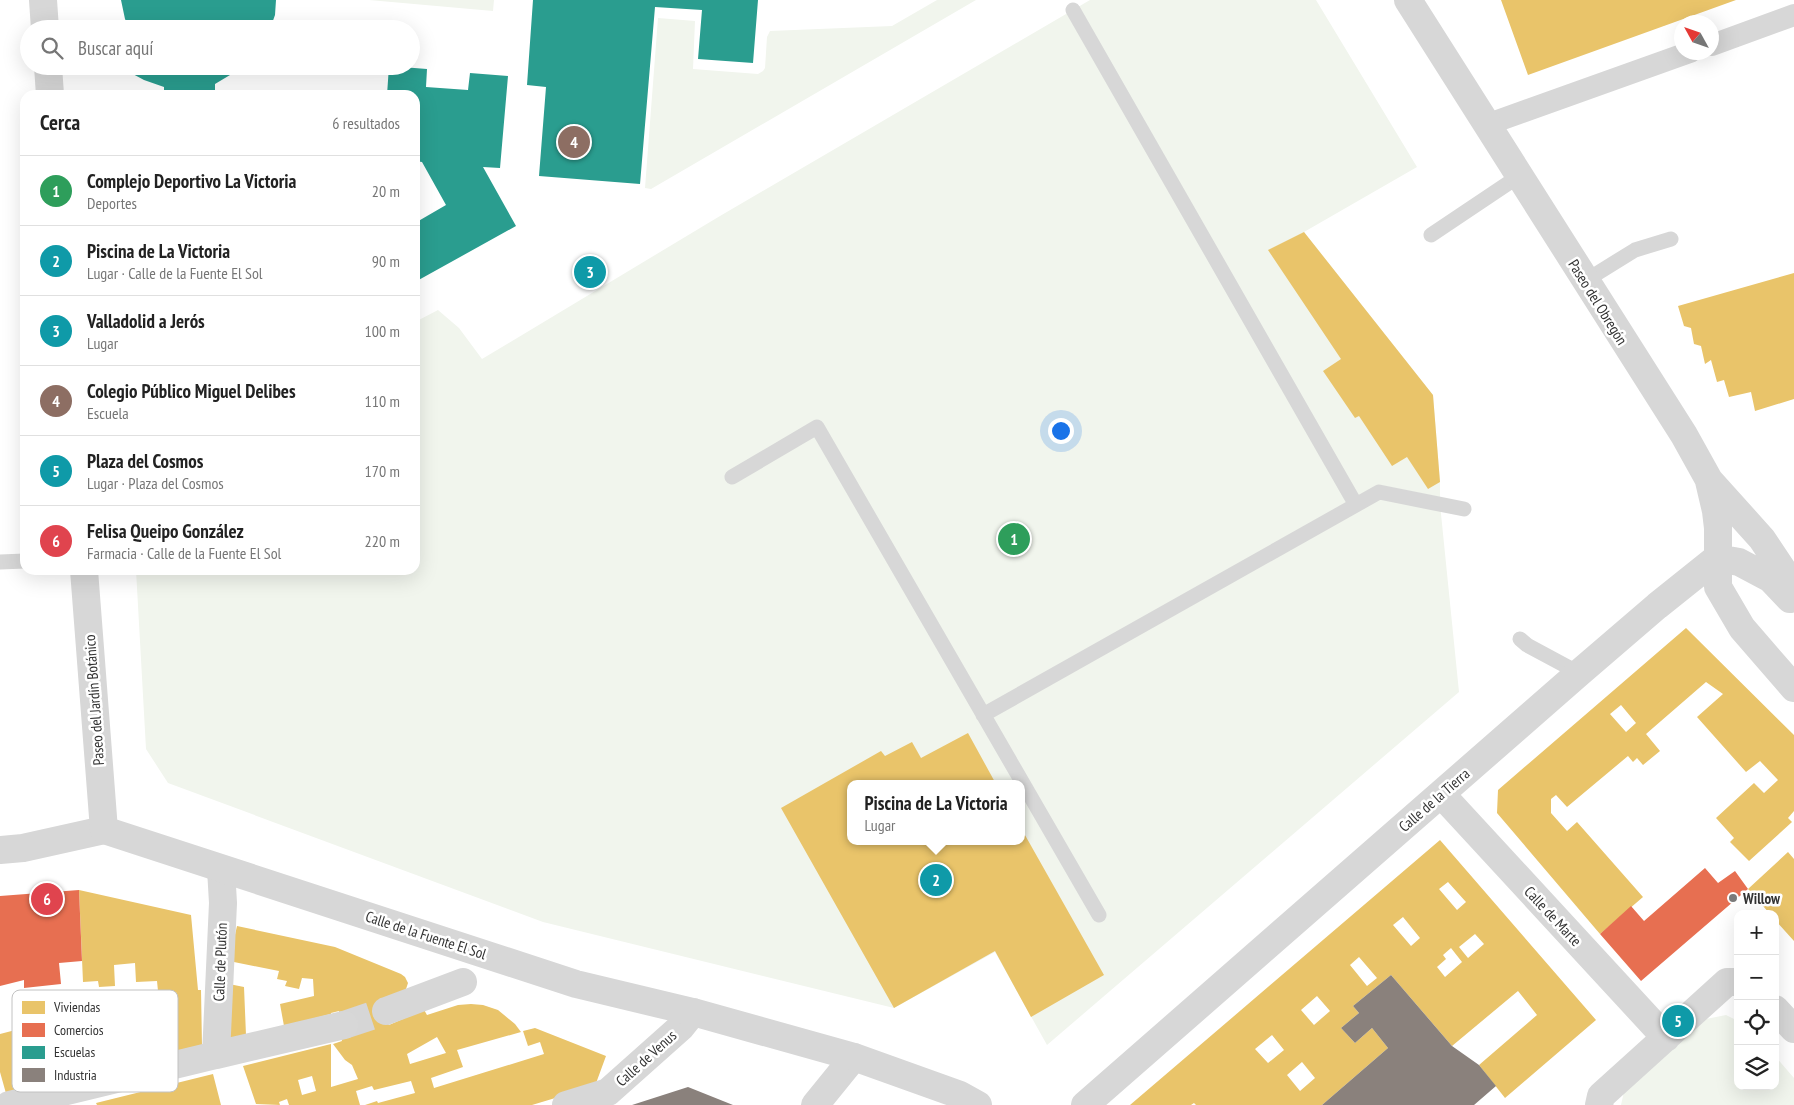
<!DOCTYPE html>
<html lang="es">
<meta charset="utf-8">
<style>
:root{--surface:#fff;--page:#f2f2f2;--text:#222;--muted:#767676;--line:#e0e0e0;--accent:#1a73e8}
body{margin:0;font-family:"PT Sans Narrow",sans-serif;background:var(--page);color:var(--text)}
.controls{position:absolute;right:15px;bottom:15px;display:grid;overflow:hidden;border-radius:10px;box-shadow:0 5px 20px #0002}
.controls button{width:45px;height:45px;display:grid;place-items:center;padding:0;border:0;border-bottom:1px solid var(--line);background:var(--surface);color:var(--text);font:25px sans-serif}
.compass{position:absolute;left:1674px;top:15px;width:45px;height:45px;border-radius:50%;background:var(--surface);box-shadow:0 5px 20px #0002;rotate:310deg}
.you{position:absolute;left:1060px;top:430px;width:18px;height:18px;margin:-12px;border:4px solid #fff;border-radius:50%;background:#1a73e8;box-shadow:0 0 0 8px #1a73e833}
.badge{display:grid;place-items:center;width:32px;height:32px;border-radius:50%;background:var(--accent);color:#fff;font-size:16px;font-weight:700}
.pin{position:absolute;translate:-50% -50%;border:2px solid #fff;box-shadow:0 1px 5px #0006}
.popup{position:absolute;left:847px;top:780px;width:178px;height:65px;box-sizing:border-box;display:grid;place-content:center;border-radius:10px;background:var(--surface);filter:drop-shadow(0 1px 4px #0005);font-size:16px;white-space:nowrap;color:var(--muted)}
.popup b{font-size:19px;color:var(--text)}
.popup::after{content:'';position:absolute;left:50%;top:100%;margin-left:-10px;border:10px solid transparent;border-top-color:var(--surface)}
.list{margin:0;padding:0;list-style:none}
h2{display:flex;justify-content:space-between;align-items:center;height:65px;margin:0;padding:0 20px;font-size:21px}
h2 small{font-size:16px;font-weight:400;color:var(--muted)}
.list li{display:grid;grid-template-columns:32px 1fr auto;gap:15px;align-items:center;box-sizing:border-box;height:70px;padding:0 20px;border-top:1px solid var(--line)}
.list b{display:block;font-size:19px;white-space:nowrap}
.list p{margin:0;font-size:16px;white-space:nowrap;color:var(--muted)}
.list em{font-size:16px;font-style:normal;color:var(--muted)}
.icon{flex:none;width:28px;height:28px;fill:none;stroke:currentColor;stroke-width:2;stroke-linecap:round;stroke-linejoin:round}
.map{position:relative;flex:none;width:1794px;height:1105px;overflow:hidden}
.search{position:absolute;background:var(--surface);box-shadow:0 5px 20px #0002;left:20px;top:20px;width:400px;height:55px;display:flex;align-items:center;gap:12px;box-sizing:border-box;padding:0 18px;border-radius:28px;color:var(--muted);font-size:19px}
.panel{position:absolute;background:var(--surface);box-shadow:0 5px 20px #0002;left:20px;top:90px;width:400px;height:485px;border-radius:15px}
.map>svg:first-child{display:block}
</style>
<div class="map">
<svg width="1794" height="1105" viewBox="0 0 1794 1105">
<rect width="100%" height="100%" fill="#fff"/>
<!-- green -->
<path fill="#f1f5ed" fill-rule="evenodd" d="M369 0H494L493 11Z
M937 0H976L651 189 645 188 658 18 695 21 693 69 758 74 763 71 765 68 767 37 770 31 892 26Z
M1090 0H1316L1417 167 1304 232 1433 395 1440 482V504L1459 692 1047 1045 995 952 894 1008 543 922 168 783 146 749 136 570H415V322L438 310 459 328 482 359 720 216ZM851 784H1021V841H851Z
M1726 1015 1738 1021V1086H1775V1056L1794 1078V1105H1621L1625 1087 1701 1020Z"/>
<!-- homes -->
<path fill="#e9c46a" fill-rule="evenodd" d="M1501 0H1736L1528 75Z
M1304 232 1433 395 1440 482 1428 489 1407 457 1392 466 1359 416 1355 418 1323 371 1341 359 1268 250Z
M1794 273V399L1755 411 1751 392 1729 397 1724 380 1717 382 1711 360 1705 364 1701 346 1694 344 1691 328 1684 326 1678 306Z
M1686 628 1794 735V811L1788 818 1792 822 1749 861 1730 842 1734 838 1716 818 1754 783 1764 793 1778 780 1760 761 1746 772 1697 717 1723 694 1706 682 1646 734 1660 751 1643 765 1637 758 1633 762 1628 756 1567 807 1556 795 1551 799V813L1567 831 1577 822 1643 897 1600 934 1497 813 1498 790ZM1621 705 1636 723 1626 732 1610 714Z
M968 733 996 784H851V841H1021V828L1104 975 1031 1017 995 951 894 1008 781 808 881 751 885 756 912 742 921 758Z
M1440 840 1596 1020 1505 1098 1479 1065 1537 1015 1518 991 1452 1046 1391 975 1353 1006 1359 1013 1341 1028 1355 1043 1372 1028 1388 1048 1322 1105H1196L1194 1103 1191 1105H1130ZM1448 882 1466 902 1457 910 1439 889ZM1403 917 1420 938 1411 946 1393 925ZM1475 934 1484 944 1468 958 1459 947ZM1451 948 1462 962 1445 977 1437 967 1446 959 1443 955ZM1359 957 1377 978 1367 986 1350 965ZM1317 996 1330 1011 1314 1025 1301 1010ZM1272 1035 1284 1050 1268 1063 1255 1049ZM1302 1062 1315 1078 1300 1091 1287 1075Z
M1788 852 1794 859V941L1775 920V914H1770L1748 889Z
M79 890 191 915 198 990H201L202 1046 7 1097 0 1072V1034L27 1027 26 1014H37L44 1040 35 1043 37 1049 65 1044 64 1025 81 1024 82 1040H85L84 1014 93 1013 94 1038 123 1030 121 1016 117 1017 115 1009 159 1001 157 981 136 982 135 963 114 965 115 986 99 987 98 981 83 982ZM148 1020 149 1030 139 1032 138 1022Z
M237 926 335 947 401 974 405 977 408 983 406 989 386 1011 389 1025 412 1015 423 1008 427 1015 458 1005 471 1004 483 1005 498 1010 515 1024 521 1032 457 1050 463 1067 431 1078 434 1088 544 1054 540 1042 528 1046 523 1031 535 1028 606 1056 595 1086 532 1105H365L377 1101 378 1103 415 1093 411 1081 374 1090 372 1086 356 1091 360 1105H289L287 1099 279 1102 280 1105 256 1104 243 1066 331 1044V1087L358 1079 352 1065 345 1060 333 1044 342 1041 341 1037 344 1025 339 1011 331 1013V1014L284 1026 280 1004 314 996 313 979 302 978 299 989 285 986 287 981 277 979 279 971 229 961ZM437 1037 446 1053 410 1064 407 1054ZM312 1076 316 1091 302 1095 298 1080Z
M229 984 244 987 246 1035 230 1040Z
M213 1074 221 1105H97L96 1103Z"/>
<!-- shops -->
<path fill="#e76f51" d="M1705 868 1718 883 1735 871 1748 889 1641 981 1600 934 1631 906 1644 921Z
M79 890 82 961 59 963 61 984 24 988V980L0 986V896Z"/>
<!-- schools -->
<path fill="#2a9d8f" d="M121 0H276L275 15 270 29H130L125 19Z
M533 0H758L753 63 698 59 702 10 655 7 640 184 539 176 546 87 527 85Z
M123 66H157L167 69V66H245L215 84V95H164V87L144 80 131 73Z
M389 66 427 69 426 87 468 90 470 73 508 76 500 168 483 167 516 226 415 282V223L446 205 422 162 415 161V95H387Z"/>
<!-- industry -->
<path fill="#8a817c" d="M1391 975 1452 1046 1479 1065 1496 1086 1474 1105H1322L1388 1048 1372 1028 1355 1043 1341 1028 1359 1013 1353 1006Z
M688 1087 733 1105H632Z"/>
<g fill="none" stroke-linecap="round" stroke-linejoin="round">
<!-- minor-tunnel -->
<path stroke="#d6d6d6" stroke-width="28" stroke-dasharray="28 14" stroke-linecap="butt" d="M344 1025 386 1011"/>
<!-- service -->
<path stroke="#d7d7d7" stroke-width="15" d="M1073 10 1356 505
M1431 235 1519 176
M1585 281 1635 250 1671 239
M732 477 817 427 1099 915
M0 562 25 561
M1520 639 1527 645 1579 673
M983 715 1379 492 1464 509"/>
<!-- pedestrian -->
<path stroke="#d7d7d7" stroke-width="22" d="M1712 45 1794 15
M1486 125 1690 52"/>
<!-- minor -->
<path stroke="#d7d7d7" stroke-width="28" d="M1441 794 1666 1038
M0 850 23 848 104 830
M1775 1009 1794 1029
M386 1011 463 982
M216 1055 344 1025
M9 1105 216 1055 223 903 221 869
M566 1105 608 1092 681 1027 693 1012
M815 1105 854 1057
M1085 1105 1579 673 1657 606 1717 558
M1599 1105 1601 1096 1727 982H1738"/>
<!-- tertiary -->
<path stroke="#d7d7d7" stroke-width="28" d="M43 0 45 29
M1408 0 1684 435 1709 480 1762 539 1794 587
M48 66 50 95
M1709 481 1716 511 1718 528V587L1742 628 1794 688
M1717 558 1739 562 1771 579 1790 599
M84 570 104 830 576 984 693 1012 854 1057 960 1095 978 1105"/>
</g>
<!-- markers -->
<circle fill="#7a7a7a" stroke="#fff" stroke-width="2" cx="1733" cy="898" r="5"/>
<g text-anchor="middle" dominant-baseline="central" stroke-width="5" stroke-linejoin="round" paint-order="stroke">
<!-- street labels -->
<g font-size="15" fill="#333" stroke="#fff">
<text transform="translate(1598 302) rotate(58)">Paseo del Obregón</text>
<text transform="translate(94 700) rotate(-94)">Paseo del Jardín Botánico</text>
<text transform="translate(1434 800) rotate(-41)">Calle de la Tierra</text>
<text transform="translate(1553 916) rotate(47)">Calle de Marte</text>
<text transform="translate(426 935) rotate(18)">Calle de la Fuente El Sol</text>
<text transform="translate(220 962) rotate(-88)">Calle de Plutón</text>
<text transform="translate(646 1058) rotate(-42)">Calle de Venus</text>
</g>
<!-- poi labels -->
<g font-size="15" font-weight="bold" fill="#333" stroke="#fff" text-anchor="start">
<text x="1743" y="898">Willow</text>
</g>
</g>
<!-- legend -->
<rect x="12" y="990" width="166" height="102" rx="8" fill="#fff" stroke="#c2c2c2" stroke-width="1"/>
<rect x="22" y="1001" width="23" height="13" fill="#e9c46a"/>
<rect x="22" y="1023" width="23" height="14" fill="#e76f51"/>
<rect x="22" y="1046" width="23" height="13" fill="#2a9d8f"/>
<rect x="22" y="1068" width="23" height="14" fill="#8a817c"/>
<g font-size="14" fill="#333">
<text x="54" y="1012">Viviendas</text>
<text x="54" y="1035">Comercios</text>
<text x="54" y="1057">Escuelas</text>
<text x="54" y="1080">Industria</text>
</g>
</svg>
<div class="controls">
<button>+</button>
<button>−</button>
<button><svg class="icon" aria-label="locate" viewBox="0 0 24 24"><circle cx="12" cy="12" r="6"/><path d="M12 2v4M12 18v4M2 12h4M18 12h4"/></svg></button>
<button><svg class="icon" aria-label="layers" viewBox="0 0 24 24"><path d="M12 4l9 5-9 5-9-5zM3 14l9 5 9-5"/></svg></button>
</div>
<svg class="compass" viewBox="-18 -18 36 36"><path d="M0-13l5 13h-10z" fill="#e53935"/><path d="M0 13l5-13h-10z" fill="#767676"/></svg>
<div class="you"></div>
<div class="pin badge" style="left:1014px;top:539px;background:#2e9e5b">1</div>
<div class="pin badge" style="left:936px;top:880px;background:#0f9aa8">2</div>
<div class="popup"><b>Piscina de La Victoria</b>Lugar</div>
<div class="pin badge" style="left:590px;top:272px;background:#0f9aa8">3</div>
<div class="pin badge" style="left:574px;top:142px;background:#8d6e63">4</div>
<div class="pin badge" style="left:1678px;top:1021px;background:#0f9aa8">5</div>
<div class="pin badge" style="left:47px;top:899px;background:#e0444e">6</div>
<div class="search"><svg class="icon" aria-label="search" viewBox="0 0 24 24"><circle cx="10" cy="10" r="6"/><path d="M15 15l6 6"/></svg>Buscar aquí</div>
<section class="panel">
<h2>Cerca<small>6 resultados</small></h2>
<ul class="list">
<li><span class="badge" style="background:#2e9e5b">1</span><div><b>Complejo Deportivo La Victoria</b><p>Deportes</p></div><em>20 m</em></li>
<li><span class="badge" style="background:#0f9aa8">2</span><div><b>Piscina de La Victoria</b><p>Lugar · Calle de la Fuente El Sol</p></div><em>90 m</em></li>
<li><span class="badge" style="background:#0f9aa8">3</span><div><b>Valladolid a Jerós</b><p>Lugar</p></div><em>100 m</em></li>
<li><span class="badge" style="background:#8d6e63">4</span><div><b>Colegio Público Miguel Delibes</b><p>Escuela</p></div><em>110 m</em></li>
<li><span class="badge" style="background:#0f9aa8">5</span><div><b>Plaza del Cosmos</b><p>Lugar · Plaza del Cosmos</p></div><em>170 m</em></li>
<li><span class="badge" style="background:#e0444e">6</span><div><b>Felisa Queipo González</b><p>Farmacia · Calle de la Fuente El Sol</p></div><em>220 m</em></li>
</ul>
</section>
</div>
